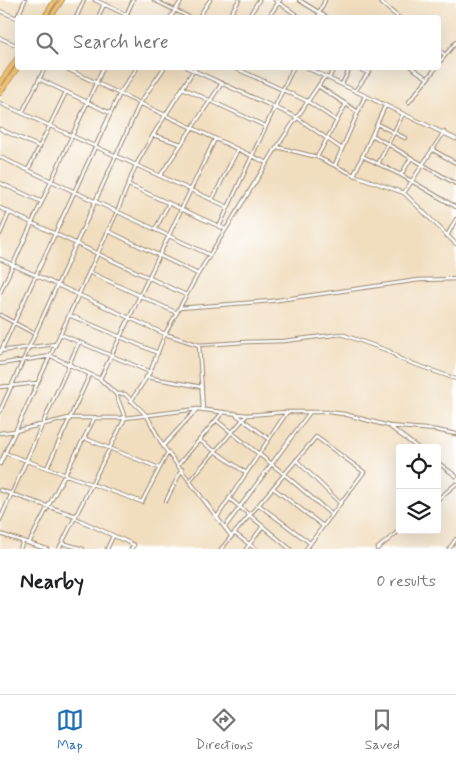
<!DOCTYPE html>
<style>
:root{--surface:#fff;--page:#f2f2f2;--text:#202124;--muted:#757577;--line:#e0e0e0;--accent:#1f6fb2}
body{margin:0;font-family:Mynerve,sans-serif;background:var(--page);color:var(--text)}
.controls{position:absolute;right:15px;bottom:15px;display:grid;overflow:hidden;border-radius:5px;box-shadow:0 5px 20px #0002}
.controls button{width:45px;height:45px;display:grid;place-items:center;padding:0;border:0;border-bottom:1px solid var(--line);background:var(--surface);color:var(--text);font:25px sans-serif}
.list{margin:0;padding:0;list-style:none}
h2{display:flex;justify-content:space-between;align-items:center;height:65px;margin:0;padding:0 20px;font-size:21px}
h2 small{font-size:16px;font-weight:400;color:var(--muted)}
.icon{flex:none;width:28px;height:28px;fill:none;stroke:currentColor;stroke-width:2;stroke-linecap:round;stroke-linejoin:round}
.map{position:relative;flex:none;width:456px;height:549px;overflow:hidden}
.search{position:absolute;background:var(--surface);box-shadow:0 5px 20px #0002;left:15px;right:15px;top:15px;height:55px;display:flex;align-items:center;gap:12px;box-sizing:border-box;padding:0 18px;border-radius:5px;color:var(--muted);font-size:19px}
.sheet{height:145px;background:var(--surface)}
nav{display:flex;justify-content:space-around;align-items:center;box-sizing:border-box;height:70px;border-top:1px solid var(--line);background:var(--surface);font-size:14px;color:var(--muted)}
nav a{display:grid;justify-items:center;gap:2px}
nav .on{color:var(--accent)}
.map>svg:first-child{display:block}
</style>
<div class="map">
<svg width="456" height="549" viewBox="0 0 456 549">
<rect width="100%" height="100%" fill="#fff"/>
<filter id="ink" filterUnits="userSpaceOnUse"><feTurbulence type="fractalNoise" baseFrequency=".02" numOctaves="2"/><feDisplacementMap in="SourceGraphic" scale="10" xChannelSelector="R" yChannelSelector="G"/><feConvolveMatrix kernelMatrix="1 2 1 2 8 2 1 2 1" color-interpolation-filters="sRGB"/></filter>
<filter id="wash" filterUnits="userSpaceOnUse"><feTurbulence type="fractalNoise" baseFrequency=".0096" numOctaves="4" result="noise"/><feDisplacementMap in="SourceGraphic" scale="20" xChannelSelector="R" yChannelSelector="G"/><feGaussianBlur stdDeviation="1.12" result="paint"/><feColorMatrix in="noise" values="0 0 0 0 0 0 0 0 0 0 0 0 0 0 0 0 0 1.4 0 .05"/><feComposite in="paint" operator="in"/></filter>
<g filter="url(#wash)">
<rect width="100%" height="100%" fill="#f1debf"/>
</g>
<g filter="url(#ink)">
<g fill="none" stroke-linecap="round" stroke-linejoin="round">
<!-- minor casing -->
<g stroke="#96846e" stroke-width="4.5">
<path id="minor" d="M95 0 133 18
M154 0 191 18
M275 0 301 18
M299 0 328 18
M378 0 399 18
M0 11 17 18
M17 18 25 0
M76 18 84 0
M98 18 104 4
M125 18 133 0
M170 18 182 0
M198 18 210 0
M228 18 239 0
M248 18 259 0
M268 18 280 0
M317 18 325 0
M0 38 18 46
M438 49 445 55
M438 64 456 42
M65 68 267 163
M188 68 296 117 342 149
M235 68 307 101 337 121
M307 68 456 139
M357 68 368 73
M412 68 427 78
M329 78 334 68
M39 79 110 113
M342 84 350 68
M318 86 358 112
M183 88 265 126
M355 91 372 68
M409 102 436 68
M0 103 228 207
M22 113 45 68
M377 124 405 138
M0 129 40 147
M153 135 181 144
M372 135 456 184
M277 147 317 157 354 175 404 193 456 244
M433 150 456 163
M362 156 401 175 456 207
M0 157 210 255
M317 157 346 104
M378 164 403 114
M335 165 365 96
M28 170 66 92
M354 175 385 106
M401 175 411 158
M160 176 222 83
M0 183 42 202
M129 185 225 229
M404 193 444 132
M212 200 238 149
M0 208 186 295
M219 227 293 68
M155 230 169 203
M108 231 198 274
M0 234 9 213
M447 236 456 219
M0 259 165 334 199 345 246 342 284 341 341 334 389 351 400 359 456 379
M89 272 177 313
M0 293 103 68
M179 308 271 301 419 280 456 279
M0 315 35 334
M69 315 158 353
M60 334 150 372
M199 345 203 410
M0 351 56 344
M0 353 120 93 137 68
M0 364 51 356 100 379 116 394H125L147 416 163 446 231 536
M146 377 202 387
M100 379 215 139
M0 387 37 383
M131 401 150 372 165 334 198 274 277 147 325 76
M0 411 140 103 164 68
M234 413 269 439
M216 420 284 474 332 515
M389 426 418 448
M0 433 15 431 69 418H125L197 409 247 415 287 412H328L344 414 389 426 436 430 456 434
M84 438 159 468
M199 440 246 473
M163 446 196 410
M5 453 142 502 168 452
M296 460 340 503
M437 462 456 476
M0 464 117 212 136 165 153 135 195 68
M178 465 223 412
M47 468 90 374
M190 480 247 415
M273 488 323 526
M0 490 76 516
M229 498 290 549
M437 500 456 484
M166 501 182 469
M259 505 310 543
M217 517 287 412
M75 518 134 545 131 549
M0 520 79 342
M225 527 310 412
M234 533 256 549
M0 534 47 549
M29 543 95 417
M62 543 83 549
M20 549 23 541
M59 549 125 418 116 394
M107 549 113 536
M221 549 316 437 364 472 306 549
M246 549 263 526
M377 549 400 530
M449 549 456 539"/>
</g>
<!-- major casing -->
<g stroke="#96846e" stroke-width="5.5">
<path id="major" d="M44 18 55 0
M50 18 62 0
M0 83 18 57
M0 93 18 67"/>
</g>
<!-- minor -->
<use href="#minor" stroke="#fff" stroke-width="2.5"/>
<!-- major -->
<use href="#major" stroke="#f5c16b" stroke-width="4"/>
</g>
</g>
</svg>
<div class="controls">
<button><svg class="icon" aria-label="locate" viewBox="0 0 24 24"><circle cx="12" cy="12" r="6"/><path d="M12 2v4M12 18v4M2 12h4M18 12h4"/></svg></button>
<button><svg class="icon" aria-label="layers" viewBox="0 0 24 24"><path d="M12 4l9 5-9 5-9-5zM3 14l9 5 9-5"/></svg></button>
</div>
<div class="search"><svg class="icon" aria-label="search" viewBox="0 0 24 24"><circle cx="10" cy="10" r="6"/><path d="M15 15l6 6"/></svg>Search here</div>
</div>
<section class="sheet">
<h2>Nearby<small>0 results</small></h2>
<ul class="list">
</ul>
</section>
<nav>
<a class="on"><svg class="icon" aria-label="map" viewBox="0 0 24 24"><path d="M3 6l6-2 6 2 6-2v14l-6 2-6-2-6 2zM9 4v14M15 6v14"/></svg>Map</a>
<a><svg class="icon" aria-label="directions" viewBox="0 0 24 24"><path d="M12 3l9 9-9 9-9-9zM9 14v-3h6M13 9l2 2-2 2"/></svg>Directions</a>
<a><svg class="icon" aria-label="saved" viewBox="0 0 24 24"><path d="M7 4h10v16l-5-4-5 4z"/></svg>Saved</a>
</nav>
